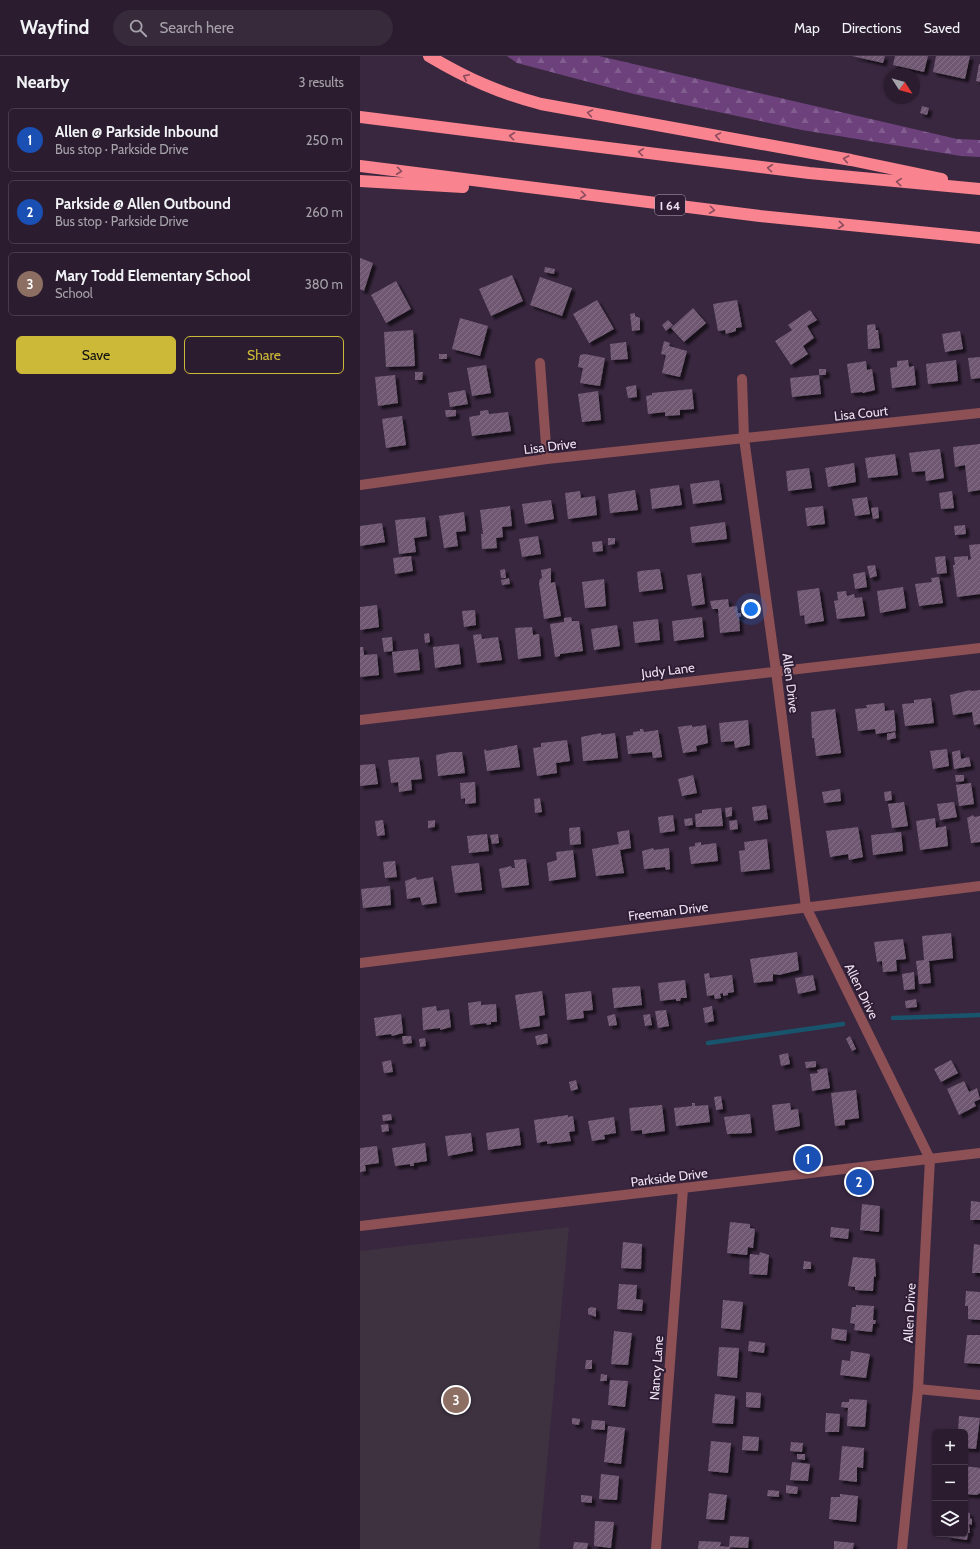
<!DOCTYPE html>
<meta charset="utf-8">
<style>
:root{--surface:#2b1d2f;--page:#372a3b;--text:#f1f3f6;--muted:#a6a2aa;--line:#473b4b;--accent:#cdb938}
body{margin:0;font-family:Cabin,sans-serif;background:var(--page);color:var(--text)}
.controls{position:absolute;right:12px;bottom:12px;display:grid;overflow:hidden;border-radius:6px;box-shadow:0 1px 3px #0004}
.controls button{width:36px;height:36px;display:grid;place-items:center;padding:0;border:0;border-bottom:1px solid var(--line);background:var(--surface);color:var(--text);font:20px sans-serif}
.compass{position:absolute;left:524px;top:12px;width:36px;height:36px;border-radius:50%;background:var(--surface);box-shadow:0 1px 3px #0004;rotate:126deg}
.you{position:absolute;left:391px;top:553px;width:14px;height:14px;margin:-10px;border:3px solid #fff;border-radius:50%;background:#1a73e8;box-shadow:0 0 0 6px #1a73e833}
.badge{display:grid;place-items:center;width:26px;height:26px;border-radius:50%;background:var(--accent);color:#fff;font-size:13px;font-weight:700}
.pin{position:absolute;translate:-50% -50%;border:2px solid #fff;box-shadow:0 1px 4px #0006}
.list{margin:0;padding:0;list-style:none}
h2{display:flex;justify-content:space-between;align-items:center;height:52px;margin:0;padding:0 16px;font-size:17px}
h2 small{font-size:13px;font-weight:400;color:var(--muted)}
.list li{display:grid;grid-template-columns:26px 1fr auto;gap:12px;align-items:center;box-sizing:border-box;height:64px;margin:0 8px 8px;padding:0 8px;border:1px solid var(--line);border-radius:6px}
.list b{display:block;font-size:15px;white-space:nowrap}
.list p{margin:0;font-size:13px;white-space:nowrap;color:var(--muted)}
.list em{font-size:13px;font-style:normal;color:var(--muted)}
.actions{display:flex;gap:8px;padding:12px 16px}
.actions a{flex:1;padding:9px 0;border:1px solid var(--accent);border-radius:6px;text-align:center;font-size:14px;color:var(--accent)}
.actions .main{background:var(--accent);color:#111}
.icon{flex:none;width:22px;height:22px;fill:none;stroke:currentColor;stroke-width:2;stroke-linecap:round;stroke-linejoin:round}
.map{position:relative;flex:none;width:620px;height:1493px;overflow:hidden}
header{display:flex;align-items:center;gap:24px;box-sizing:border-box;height:56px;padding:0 20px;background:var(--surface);border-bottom:1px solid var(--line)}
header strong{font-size:19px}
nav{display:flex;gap:22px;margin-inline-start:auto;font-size:14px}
.search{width:280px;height:36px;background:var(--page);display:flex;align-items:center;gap:10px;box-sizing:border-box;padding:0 14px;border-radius:22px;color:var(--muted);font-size:15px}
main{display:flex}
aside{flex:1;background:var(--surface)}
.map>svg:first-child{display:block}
</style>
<header>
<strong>Wayfind</strong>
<div class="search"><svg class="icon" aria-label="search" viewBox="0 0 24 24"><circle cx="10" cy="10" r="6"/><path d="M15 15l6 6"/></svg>Search here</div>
<nav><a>Map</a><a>Directions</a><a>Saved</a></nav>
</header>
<main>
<aside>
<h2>Nearby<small>3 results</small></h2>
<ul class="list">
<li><span class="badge" style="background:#1a4fb4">1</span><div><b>Allen @ Parkside Inbound</b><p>Bus stop · Parkside Drive</p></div><em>250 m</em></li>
<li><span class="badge" style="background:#1a4fb4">2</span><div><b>Parkside @ Allen Outbound</b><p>Bus stop · Parkside Drive</p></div><em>260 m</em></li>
<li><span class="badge" style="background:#8d6e63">3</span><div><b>Mary Todd Elementary School</b><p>School</p></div><em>380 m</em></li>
</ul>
<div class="actions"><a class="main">Save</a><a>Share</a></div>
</aside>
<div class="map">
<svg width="620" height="1493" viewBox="0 0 620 1493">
<defs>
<pattern id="forest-firs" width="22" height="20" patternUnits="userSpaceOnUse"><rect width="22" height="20" fill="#6d427c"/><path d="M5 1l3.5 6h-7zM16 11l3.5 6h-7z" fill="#825d8f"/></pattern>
<pattern id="building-hatch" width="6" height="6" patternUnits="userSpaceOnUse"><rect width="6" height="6" fill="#6f5973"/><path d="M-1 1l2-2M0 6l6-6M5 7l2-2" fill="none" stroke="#847187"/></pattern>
<filter id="shadow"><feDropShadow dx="3.5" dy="3.5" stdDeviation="1" flood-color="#0009"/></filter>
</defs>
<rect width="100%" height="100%" fill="#39273f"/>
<!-- education -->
<path fill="#3e3240" d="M209 1171 179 1493H0V1195Z"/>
<!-- forest -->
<path fill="url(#forest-firs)" d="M147 0H239L597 83 620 84V101L601 100 442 74 274 38 157 7Z"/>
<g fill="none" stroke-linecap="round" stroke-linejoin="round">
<!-- stream -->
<path stroke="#19546d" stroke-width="4.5" d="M533 962 620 959
M348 987 483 968"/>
</g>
<!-- building -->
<path fill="url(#building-hatch)" filter="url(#shadow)" d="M492 0H525L523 7Z
M535 0H568L564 16 533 9Z
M576 0H610L605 23 573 16Z
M619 8H620V26L616 25Z
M562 50 569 52 567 59 560 57Z
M0 202 13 207 4 235 0 233Z
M185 211 195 213 194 218 184 216Z
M152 219 163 245 131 260 119 233Z
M180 221 212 232 202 260 170 249Z
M36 225 51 253 26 267 11 239Z
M237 244 254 273 229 287 213 258Z
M377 244 382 271 376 272V275L366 278 365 274 358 275 353 248Z
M333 252 346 267 324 286 311 272Z
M450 254 457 264 447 270 454 282 443 290 448 298 431 309 415 285 432 274 428 269Z
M275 257V260L280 262V274L272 275 270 258Z
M100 262 128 270 120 300 92 293Z
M308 264 313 269 306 275 302 269Z
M515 268 516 274H518L520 292 508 293 507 269Z
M53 274 55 310 26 311 24 276Z
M600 275 603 293 585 296 582 278Z
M304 285 310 287 309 290 327 295 320 321 302 317 306 299 301 298Z
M266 286 268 303 251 304 250 288Z
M79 298H87V303H79Z
M225 298 245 302 240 330 220 327 223 312 218 311 220 299Z
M620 301V322L611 323 608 302Z
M548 304 549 311 554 310 556 329 532 332 530 312 537 311V305Z
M596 304 598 325 568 328 566 308Z
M506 305 507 314 512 313 515 334 503 337 502 336 491 337 487 308Z
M126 309 131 337 112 340 107 312Z
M459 313H466V319H459L461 338 432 341 430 322 459 319Z
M55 316H63L62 324H55Z
M35 319 38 347 18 350 15 321Z
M276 329 277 341 268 342 266 331Z
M332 333 334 353 320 354V359L305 360V356L288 358 286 340 292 339V337Z
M105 334 108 348 90 351 88 337Z
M238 335 241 364 222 366 218 338Z
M85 354H96V360L86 361Z
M128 354 129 358 148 356 151 375 112 380 109 361 120 359V355Z
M42 360 46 389 26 392 22 363Z
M620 388V434L608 436 605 409 595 411 593 391Z
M580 393 584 422 566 425 565 415 552 416 549 397Z
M535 398 538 419 508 422 505 402Z
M494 407 496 426 468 431 465 412Z
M449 412 452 432 428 435 426 415Z
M359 424 362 444 333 448 330 428Z
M319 429 322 449 292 453 290 433Z
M275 434 278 454 250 457 248 438Z
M220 435 221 442 235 440 237 459 208 463 205 437Z
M592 435 594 452 581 453 579 437Z
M507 441 510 458 495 460 492 443Z
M191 444 194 463 165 468 162 448Z
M150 450 152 470 142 471 143 481 136 482 137 492 122 493 121 478H123L120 454Z
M463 450 465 468 447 470 445 452Z
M518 451 519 462 513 463 511 452Z
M104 456 106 475 96 476 98 490 84 492 79 460Z
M65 461 67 480 54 482 56 496 39 498 35 464Z
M365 466 367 483 332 487 330 471Z
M22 467 25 486 0 490V470Z
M605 469 606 478 595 479 594 470Z
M178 480 181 498 162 501 159 483Z
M248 482H255V488L248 489Z
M242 485 243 495 233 496 232 486Z
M620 488V538L597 541 593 509H595L594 501 608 500V504L611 503 609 489Z
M51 500 53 515 35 518 33 502Z
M585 500 587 517 577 518 575 501Z
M515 509 517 520 510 522 507 510Z
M191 512V527L195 526 201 560 184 563 179 527 180 523 182 522 181 514Z
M145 513 146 522H141L140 514Z
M299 513 300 514 303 533 279 536 277 516 280 515Z
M505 516 507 531 495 533 493 518Z
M341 517 345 548 332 550 327 519Z
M579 521 583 547 559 550 555 528 572 526 571 522Z
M149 522 150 528 142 529 141 524Z
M244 523 246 550 225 552 222 526Z
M543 531 546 552 520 557 517 535Z
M459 532 464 565 445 568 444 559 440 560 437 535Z
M486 535 487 540 494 538 495 542 502 541 505 560 477 563 474 545 478 544 477 536Z
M368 543 369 551 377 550 378 557H381V560L379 561 380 575 360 577 358 553H352L350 545Z
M17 549 19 571 0 574V551Z
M115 554 116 569 104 571 102 555Z
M211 561 212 565H219L223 595 200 598V600L195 601 190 568 204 566V562Z
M342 561 344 581 314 585 312 565Z
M298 563 300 584 275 587 273 566Z
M257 569 260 590 234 594 231 573Z
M172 571 173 579 179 578 181 600 158 603 155 572Z
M69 577 70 586 65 587 64 578Z
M121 578 122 583 138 581 142 604 117 607 113 579Z
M32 581 33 595 24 596 22 582Z
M99 588 101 608 75 612 73 591Z
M0 591H3L4 599 17 598 19 619 0 621Z
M58 593 60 614 34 617 32 596Z
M610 634 611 635 620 634V668L614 669 612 656 593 659 590 639Z
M571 642 574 667 545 670 542 648 554 647V644Z
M524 647 525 655 534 654 536 675 516 678 515 673 498 675 495 653 507 652 506 649Z
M475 653 481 697 456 700 454 682H452L451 656Z
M388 664 390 689 375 692 374 685 361 686 359 667Z
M332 669V671L346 669 348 687 336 690 337 695 323 697 318 671Z
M280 673H283L284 676 298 674 302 701 293 702 292 696 268 698 266 680 273 679V676L280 675Z
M535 676 536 682 527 684V678Z
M241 677V679L255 677 258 702 223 705 221 681Z
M207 684 210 705 196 707 197 717 177 720 173 692 181 691V687Z
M157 689 160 711 127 715 124 694 126 693V695Z
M587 693 589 710 573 713 570 695Z
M600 694 601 703 609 701 611 710 594 713 592 696Z
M91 696H102L105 717 78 720 76 699Z
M59 701 62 723 51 724 52 734 39 736 38 726 31 727 28 704Z
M15 708 18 728 0 730V709Z
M333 719 337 737 322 740 318 723Z
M595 719H604V725L596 726Z
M115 726 116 747 105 748V742L101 743 100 727Z
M611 727 614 748 599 750 596 729Z
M480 733 481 745 464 747 462 736Z
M531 735 532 744 525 745 524 736Z
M180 742 182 756 175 757 174 743Z
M544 746 548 770 532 772 528 748Z
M594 746 597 761 580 764 577 748Z
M406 749 408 763 394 765 392 751Z
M372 751V760L366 761 365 752Z
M361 752 363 770 336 771 335 758 342 757V754Z
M313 759 315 775 300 777 298 761Z
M613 759 614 761 620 760V786L611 787 607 762Z
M332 762 333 769 325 770 324 763Z
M575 762 576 772 586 770 588 790 560 794 556 765Z
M23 764 25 779 17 780 15 765Z
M75 764V771L68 772V765Z
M377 764 378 773 370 774 369 765Z
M220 771 221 788 210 789 209 772Z
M498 771 503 801 489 804 488 798 470 801 466 775Z
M269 774 271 792 260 794 264 817 236 820 232 793 259 788 257 776Z
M541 776 543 795 513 799 511 779Z
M127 778 129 795 109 797 107 780Z
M138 778 139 787 132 788 130 779Z
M407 783 410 813 381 816 379 795 385 794 384 786Z
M341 786V789L356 787 358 805 331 808 329 791 335 790V787Z
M293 792 294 794 309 792 310 813 306 814 305 811 284 813 282 795Z
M213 794 216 821 189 825 187 807 197 804 196 796Z
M166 803 169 829 142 832 139 813 151 810 152 812H155L154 804Z
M35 805 37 821 25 822 23 806Z
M119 807 122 834 95 837 91 810Z
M56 821 57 824 73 821 77 847 62 849 60 841 47 843 45 825Z
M30 830 31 849 3 852 1 833Z
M591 877 593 902 569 905 571 927 559 928 556 905 564 904 562 880Z
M543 883 546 903 536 904 537 915 523 916 522 905 517 906 514 886Z
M437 896 439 914 419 919 413 918V925L394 927 390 903Z
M554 916 555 933 544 934 542 918Z
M349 917 350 922 372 919 374 936 368 937V939L363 940V937L360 938 361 942 355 943 354 939 347 940 344 918Z
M453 919 456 934 438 938 435 922Z
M325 924 327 942H321L320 945H316V943L300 945 298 927Z
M280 930 282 949 254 952 252 932Z
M182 935 185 959 179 960 180 970 160 973 155 939Z
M231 935 233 954 223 955 224 962 207 964 205 938Z
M556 943 557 951 546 952 545 945Z
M121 945V949L136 948 137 966H131V968L127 969 126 967 110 969 108 947Z
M76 950 77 955 89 953 91 971 80 974V972L63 974 62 952Z
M352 950 354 965 345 967 343 952Z
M306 954 309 970 298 972 295 955Z
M41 958 43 977 32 980 31 978 16 980 14 962Z
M255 958 257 969 249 970 247 960Z
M290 958 292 969 285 970 283 959Z
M185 978H187L188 987 177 989 175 980Z
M42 980H51L52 987 43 988Z
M490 980 496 993 492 995 486 983Z
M65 982 66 990 60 991 59 983Z
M428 997 430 1008 421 1010 419 999Z
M31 1004 33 1016 24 1017 22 1006Z
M591 1004 598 1017 581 1026 574 1013Z
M456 1005V1011L446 1012 445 1006Z
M467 1012 470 1032 452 1035 450 1018 458 1017 457 1014Z
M216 1024 218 1033 211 1035 209 1026Z
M604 1025 609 1036 617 1032 620 1043 614 1046 616 1050 599 1059 587 1033Z
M496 1034 499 1062 485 1064V1069L475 1070 471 1037Z
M361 1040 363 1053 356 1054 354 1041Z
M332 1047H335V1050L348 1049 350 1066 316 1070 314 1052 332 1050Z
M430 1047 431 1054 438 1053 440 1070 415 1075 412 1049Z
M302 1049 305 1075 282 1078V1074L271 1075 269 1052Z
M31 1058 32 1064 23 1065 22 1059Z
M390 1058 392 1077 367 1078 364 1061Z
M208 1059V1061L213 1060 215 1075 209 1076 211 1085 187 1088V1085L177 1087 174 1064Z
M254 1061 256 1077 244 1079 245 1083 232 1085 228 1065Z
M28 1068 29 1075 22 1076 21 1069Z
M159 1072 161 1089 128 1094 126 1077Z
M111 1077 113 1095 88 1100 85 1080Z
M65 1087 67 1105 54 1107V1110H50V1108L35 1110 32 1092Z
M17 1090 19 1107 5 1109 6 1115 0 1116V1092Z
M611 1145 620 1146V1164H610Z
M502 1148 520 1150 519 1176 500 1174Z
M370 1166 390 1168V1172L395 1173 393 1192 388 1191 387 1199 367 1197Z
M471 1171 489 1173 488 1183 470 1181Z
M263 1186 282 1188 281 1213 261 1212Z
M614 1188 620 1189V1217H612Z
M400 1196 409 1199 407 1219 389 1218 390 1198 399 1199Z
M493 1201 515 1203 516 1221 514 1220 513 1235 495 1234V1231L488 1230Z
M444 1205 451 1206V1213H443Z
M259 1228 277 1229 276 1243 283 1244 282 1255 257 1253Z
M606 1235 620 1236V1264L608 1263V1250H605Z
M363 1244 383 1246 380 1274 361 1272Z
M496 1249 514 1250 513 1264H516L515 1268H513L512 1276 494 1274 495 1268 490 1267 492 1251H496Z
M231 1251 236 1252V1261L228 1258V1253Z
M472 1272 487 1274 486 1285 471 1283Z
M254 1275 272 1277 268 1309 251 1308Z
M607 1279H620V1308L604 1307Z
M389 1285 405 1287 404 1297 388 1295Z
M359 1291 379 1292 377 1322 357 1320Z
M491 1295 510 1298 506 1322 480 1319 482 1304 490 1305Z
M226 1304H232V1313H225Z
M241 1318 247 1319V1325H240Z
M250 1324 268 1325 265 1351 248 1349Z
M386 1336 401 1337 400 1352 386 1351Z
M355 1338 375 1340 373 1368 352 1367Z
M489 1343 507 1344 505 1371 487 1370 488 1352 481 1351 482 1346H489Z
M466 1357 480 1358 479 1376H465Z
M599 1360 620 1362 616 1393 605 1392V1376H598Z
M212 1362 220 1363 219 1369 212 1368Z
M232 1364 245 1365V1374L231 1373Z
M248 1370 265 1372 261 1408 244 1406Z
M383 1380 399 1381 398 1395 382 1394Z
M351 1385 371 1387 368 1417 348 1415Z
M431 1386 443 1387 442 1396 430 1395Z
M482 1390 504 1392 503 1412 497 1411V1426L479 1424Z
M437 1398H445V1404L437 1403Z
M432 1406 450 1408 448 1425 430 1424Z
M605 1410 620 1412V1437L617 1439 605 1438Z
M241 1418 259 1420 257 1444 239 1443Z
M426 1429 438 1431 437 1438 426 1437Z
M408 1434 419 1435V1441L407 1440Z
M349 1437 367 1439 364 1464 346 1463Z
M480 1438 498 1440 496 1466 469 1463 471 1441H480Z
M221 1439 232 1440V1447L221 1446Z
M605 1456 610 1457V1462L612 1463V1469L609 1468 610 1477H608L607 1484 587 1481 588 1478H605Z
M235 1465 254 1466 251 1492 234 1490Z
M370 1480 389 1481 388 1492 369 1491Z
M339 1485 361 1486 360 1490 370 1491V1493H338Z
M474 1485 494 1487 493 1493H474Z
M214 1486 228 1487 227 1493H213Z"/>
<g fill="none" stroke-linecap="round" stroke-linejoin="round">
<!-- street -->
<path stroke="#8c5055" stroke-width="10" d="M180 307 187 403
M382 323 384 382 416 615 446 851 570 1103 558 1333 542 1493
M0 429 187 403 620 357
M0 664 620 592
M0 907 620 830
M0 1170 620 1097
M558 1333 620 1339
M296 1493 323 1133"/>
<!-- highway -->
<path stroke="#f9838e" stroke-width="12" d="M69 0C106 22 139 37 181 48L491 104 582 123
M0 61 449 117 620 133
M0 110 400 160 620 182
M0 125 103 131"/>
</g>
<!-- one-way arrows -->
<defs><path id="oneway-chevron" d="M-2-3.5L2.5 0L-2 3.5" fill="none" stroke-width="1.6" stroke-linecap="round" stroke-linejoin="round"/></defs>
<g stroke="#8a4b5d">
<use href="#oneway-chevron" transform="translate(106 21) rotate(-154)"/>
<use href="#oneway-chevron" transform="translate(230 57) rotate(-170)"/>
<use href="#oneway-chevron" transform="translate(152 80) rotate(-173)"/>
<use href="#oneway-chevron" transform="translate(358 80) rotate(-170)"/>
<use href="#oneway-chevron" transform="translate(281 96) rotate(-173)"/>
<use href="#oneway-chevron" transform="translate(486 103) rotate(-169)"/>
<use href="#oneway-chevron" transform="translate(410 112) rotate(-173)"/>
<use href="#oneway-chevron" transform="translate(39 115) rotate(7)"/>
<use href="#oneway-chevron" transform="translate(539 126) rotate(-175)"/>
<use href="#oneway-chevron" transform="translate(223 139) rotate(7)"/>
<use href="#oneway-chevron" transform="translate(352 154) rotate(7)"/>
<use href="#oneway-chevron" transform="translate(481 169) rotate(6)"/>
</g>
<g text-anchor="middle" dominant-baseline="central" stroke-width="4" stroke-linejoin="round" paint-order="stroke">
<!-- shield labels -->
<rect fill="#2f1d35" stroke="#b4a6b9" stroke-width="1" x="295" y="139" width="30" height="20" rx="3"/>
<g font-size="12" font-weight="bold" fill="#ede1f1">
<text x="310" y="149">I 64</text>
</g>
<!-- street labels -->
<g font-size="13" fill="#ede1f1" stroke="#2f1d35">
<text transform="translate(501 357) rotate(-6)">Lisa Court</text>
<text transform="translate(190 390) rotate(-7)">Lisa Drive</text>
<text transform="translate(308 614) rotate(-7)">Judy Lane</text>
<text transform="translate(431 627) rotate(83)">Allen Drive</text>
<text transform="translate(308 855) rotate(-7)">Freeman Drive</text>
<text transform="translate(502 935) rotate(64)">Allen Drive</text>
<text transform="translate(309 1121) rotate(-7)">Parkside Drive</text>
<text transform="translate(549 1257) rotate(-87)">Allen Drive</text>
<text transform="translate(296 1312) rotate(-86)">Nancy Lane</text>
</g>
</g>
</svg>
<div class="controls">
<button>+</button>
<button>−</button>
<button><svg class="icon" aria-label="layers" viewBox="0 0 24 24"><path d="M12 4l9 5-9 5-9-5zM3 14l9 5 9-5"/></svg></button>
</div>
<svg class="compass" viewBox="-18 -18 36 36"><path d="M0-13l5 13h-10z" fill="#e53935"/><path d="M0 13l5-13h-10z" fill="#a6a2aa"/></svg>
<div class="you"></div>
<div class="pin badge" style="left:448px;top:1103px;background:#1a4fb4">1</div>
<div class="pin badge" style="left:499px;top:1126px;background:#1a4fb4">2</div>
<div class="pin badge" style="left:96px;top:1344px;background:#8d6e63">3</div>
</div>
</main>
